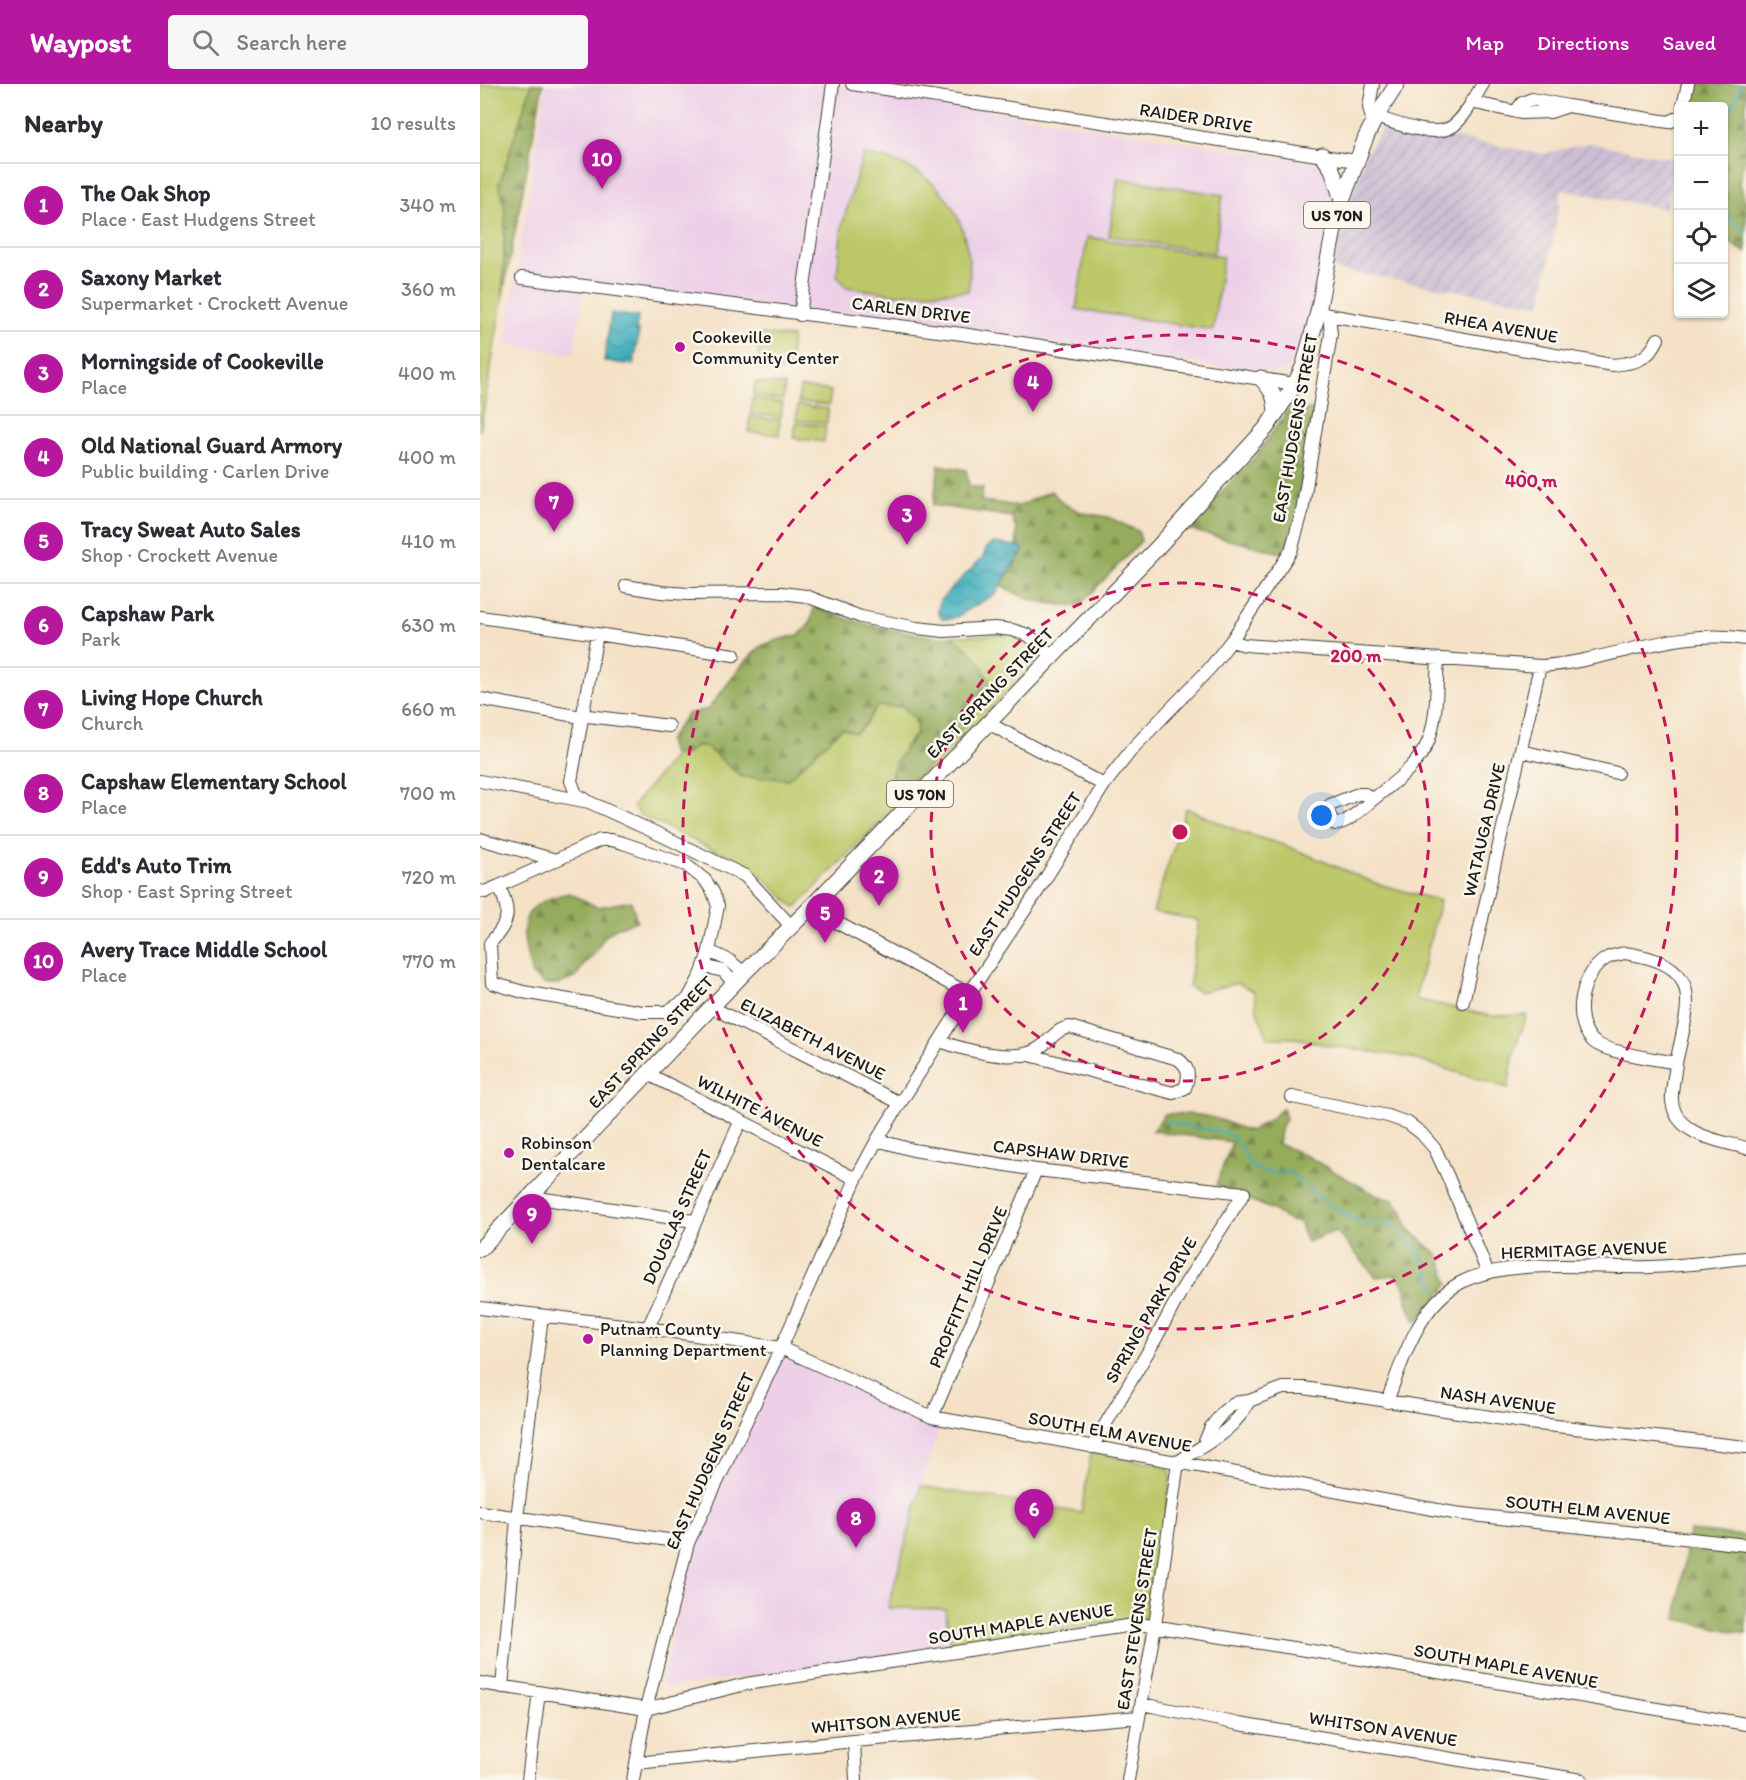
<!DOCTYPE html>
<meta charset="utf-8">
<style>
:root{--surface:#fff;--page:#f7f7f7;--text:#2b2b33;--muted:#7c7c81;--line:#e1e1e2;--accent:#b5179e}
body{margin:0;font-family:Itim,sans-serif;background:var(--page);color:var(--text)}
.controls{position:absolute;right:18px;top:18px;display:grid;overflow:hidden;border-radius:6px;box-shadow:0 2px 4px #0004}
.controls button{width:54px;height:54px;display:grid;place-items:center;padding:0;border:0;border-bottom:2px solid var(--line);background:var(--surface);color:var(--text);font:30px sans-serif}
.you{position:absolute;left:842px;top:732px;width:21px;height:21px;margin:-15px;border:4px solid #fff;border-radius:50%;background:#1a73e8;box-shadow:0 0 0 9px #1a73e833}
.badge{display:grid;place-items:center;width:39px;height:39px;border-radius:50%;background:var(--accent);color:#fff;font-size:20px;font-weight:700}
.pin{position:absolute;translate:-50% -50px;filter:drop-shadow(0 2px 3px #0008)}
.pin::after{content:'';position:absolute;top:32px;width:21px;height:18px;background:inherit;clip-path:polygon(0 0,100% 0,50% 100%)}
.list{margin:0;padding:0;list-style:none}
h2{display:flex;justify-content:space-between;align-items:center;height:78px;margin:0;padding:0 24px;font-size:26px}
h2 small{font-size:20px;font-weight:400;color:var(--muted)}
.list li{display:grid;grid-template-columns:39px 1fr auto;gap:18px;align-items:center;box-sizing:border-box;height:84px;padding:0 24px;border-top:2px solid var(--line)}
.list b{display:block;font-size:22px;white-space:nowrap}
.list p{margin:0;font-size:20px;white-space:nowrap;color:var(--muted)}
.list em{font-size:20px;font-style:normal;color:var(--muted)}
.icon{flex:none;width:33px;height:33px;fill:none;stroke:currentColor;stroke-width:2;stroke-linecap:round;stroke-linejoin:round}
.map{position:relative;flex:none;width:1266px;height:1696px;overflow:hidden}
header{display:flex;align-items:center;gap:36px;box-sizing:border-box;height:84px;padding:0 30px;background:var(--accent);color:#fff}
header strong{font-size:28px}
nav{display:flex;gap:33px;margin-inline-start:auto;font-size:21px}
.search{width:420px;height:54px;background:var(--page);display:flex;align-items:center;gap:15px;box-sizing:border-box;padding:0 21px;border-radius:6px;color:var(--muted);font-size:22px}
main{display:flex}
aside{flex:1;background:var(--surface)}
.map>svg:first-child{display:block}
</style>
<header>
<strong>Waypost</strong>
<div class="search"><svg class="icon" aria-label="search" viewBox="0 0 24 24"><circle cx="10" cy="10" r="6"/><path d="M15 15l6 6"/></svg>Search here</div>
<nav><a>Map</a><a>Directions</a><a>Saved</a></nav>
</header>
<main>
<aside>
<h2>Nearby<small>10 results</small></h2>
<ul class="list">
<li><span class="badge">1</span><div><b>The Oak Shop</b><p>Place · East Hudgens Street</p></div><em>340 m</em></li>
<li><span class="badge">2</span><div><b>Saxony Market</b><p>Supermarket · Crockett Avenue</p></div><em>360 m</em></li>
<li><span class="badge">3</span><div><b>Morningside of Cookeville</b><p>Place</p></div><em>400 m</em></li>
<li><span class="badge">4</span><div><b>Old National Guard Armory</b><p>Public building · Carlen Drive</p></div><em>400 m</em></li>
<li><span class="badge">5</span><div><b>Tracy Sweat Auto Sales</b><p>Shop · Crockett Avenue</p></div><em>410 m</em></li>
<li><span class="badge">6</span><div><b>Capshaw Park</b><p>Park</p></div><em>630 m</em></li>
<li><span class="badge">7</span><div><b>Living Hope Church</b><p>Church</p></div><em>660 m</em></li>
<li><span class="badge">8</span><div><b>Capshaw Elementary School</b><p>Place</p></div><em>700 m</em></li>
<li><span class="badge">9</span><div><b>Edd's Auto Trim</b><p>Shop · East Spring Street</p></div><em>720 m</em></li>
<li><span class="badge">10</span><div><b>Avery Trace Middle School</b><p>Place</p></div><em>770 m</em></li>
</ul>
</aside>
<div class="map">
<svg width="1266" height="1696" viewBox="0 0 1266 1696">
<defs>
<pattern id="industrial-furrows" width="10" height="10" patternUnits="userSpaceOnUse" patternTransform="scale(1.5)"><rect width="10" height="10" fill="#ccbed4"/><path d="M-1 1l2-2M0 10L10 0M9 11l2-2" fill="none" stroke="#afa3b5"/></pattern>
<pattern id="forest-firs" width="22" height="20" patternUnits="userSpaceOnUse" patternTransform="scale(1.5)"><rect width="22" height="20" fill="#95ac5d"/><path d="M5 1l3.5 6h-7zM16 11l3.5 6h-7z" fill="#798b4c"/></pattern>
<pattern id="water-waves" width="16" height="10" patternUnits="userSpaceOnUse" patternTransform="scale(1.5)"><rect width="16" height="10" fill="#40afbd"/><path d="M0 5q4-4 8 0t8 0" fill="none" stroke="#358e99"/></pattern>
</defs>
<rect width="100%" height="100%" fill="#fbf7ec"/>
<filter id="ink" filterUnits="userSpaceOnUse"><feTurbulence type="fractalNoise" baseFrequency=".0167" numOctaves="2"/><feDisplacementMap in="SourceGraphic" scale="12" xChannelSelector="R" yChannelSelector="G"/><feConvolveMatrix kernelMatrix="1 2 1 2 8 2 1 2 1" color-interpolation-filters="sRGB"/></filter>
<filter id="wash" filterUnits="userSpaceOnUse"><feTurbulence type="fractalNoise" baseFrequency=".008" numOctaves="4" result="noise"/><feDisplacementMap in="SourceGraphic" scale="24" xChannelSelector="R" yChannelSelector="G"/><feGaussianBlur stdDeviation="1.35" result="paint"/><feColorMatrix in="noise" values="0 0 0 0 0 0 0 0 0 0 0 0 0 0 0 0 0 1.4 0 .05"/><feComposite in="paint" operator="in"/></filter>
<g filter="url(#wash)">
<rect width="100%" height="100%" fill="#f4e1c6"/>
<!-- built -->
<path fill="#edd0e8" d="M66 0H341L843 80 855 112 847 142 827 245 818 273 807 285 796 289 773 288 513 249 106 198 93 270 25 260Z
M309 1273 459 1345 441 1402 408 1524 466 1525 471 1563 278 1593 252 1594 187 1604 182 1600V1596L217 1451 301 1276Z"/>
<!-- industrial -->
<path fill="url(#industrial-furrows)" d="M903 44 935 50 966 52 1062 70 1109 59 1195 75 1186 125 1082 106 1061 221 852 185 864 129 886 69Z"/>
<!-- green -->
<path fill="#bcc869" stroke="#6c7242" stroke-width="1.5" d="M0 0H52L19 101 25 124 23 211 0 348Z
M383 71C430 75 470 102 483 148 489 167 492 186 488 207L414 210 366 203 357 191 362 141Z
M638 94 743 111 734 169 629 152Z
M607 153 743 173 733 246 596 225Z
M280 250 312 253 309 287 277 284Z
M275 298 305 301 303 316 273 312Z
M320 303 351 307 349 321 318 318Z
M272 315 303 319 301 333 271 330Z
M318 321 348 325 347 339 316 336Z
M270 333 300 336 299 351 268 348Z
M316 339 346 342 344 358 314 354Z
M526 551C540 554 549 558 559 569L554 582 315 824 275 786 160 731 153 722 196 670 205 671 217 661 226 663 262 693 308 694 362 644 375 649C385 644 390 631 397 622L423 623 435 635 437 649 424 663 421 701 483 560 471 552Z
M706 724 763 749 807 762 895 799 960 817 935 915 1011 932 1047 931 1034 967 1028 1004 927 973 847 961 816 954H788L777 927 774 908 758 899 720 908 709 903 719 836 673 828Z
M611 1369 683 1381 690 1386 691 1392 670 1533 471 1563 465 1525 408 1524 441 1402 601 1429Z"/>
<!-- forest -->
<path fill="url(#forest-firs)" stroke="#58643c" stroke-width="1.5" d="M52 0H63L23 211 25 124 19 101Z
M1212 0H1266V72L1259 96 1266 121V169L1244 155V22H1208Z
M808 326H834L817 421 808 459 801 469 706 445 776 372Z
M459 381 486 386 489 402 503 404 501 417 540 422 571 407 584 420 603 429 628 433 658 447 661 457 599 522C567 520 549 519 521 501L536 479 542 463 537 462 536 446 532 433 453 421Z
M334 523 370 536 394 542 456 553 471 552 483 560 498 576 513 604C493 629 450 691 421 701L411 692 416 677 437 649 435 635 423 623 397 622C390 632 385 644 375 649L362 644 308 695 262 693 226 663 217 661 205 671 192 670 188 657 207 630 228 625 263 580 281 562 301 555 319 551 330 540Z
M89 809 117 823 151 817 157 837 136 844 124 853 115 869 105 879 95 894 79 900H64L52 891C40 846 34 820 89 809Z
M803 1024 806 1035 800 1046 798 1060 823 1070 896 1111 913 1116 923 1128 927 1143 959 1172 969 1200 936 1238 928 1222 925 1202 915 1191 896 1193 856 1147 827 1158 819 1138 809 1137 793 1126 736 1101 752 1058 672 1047 685 1030C703 1029 726 1030 743 1037 753 1041 759 1044 770 1047L789 1036Z
M1209 1447 1266 1452V1550L1196 1535Z"/>
<!-- water -->
<path fill="url(#water-waves)" stroke="#2e666c" stroke-width="1.5" d="M131 229 158 233 156 247H159L154 281 124 277Z
M514 459 542 463 543 468 529 486 517 509 478 532 470 535H462L458 528 460 516 503 473 507 463Z"/>
<g fill="none" stroke-linecap="round" stroke-linejoin="round">
<!-- stream -->
<path stroke="#40afbd" stroke-width="2" d="M1244 37 1257 14 1260 0
M1244 128 1266 149
M686 1038 742 1048 754 1053 773 1084 792 1089 808 1087 853 1124 885 1141 895 1137 909 1138 926 1153 936 1163 956 1206"/>
</g>
</g>
<g filter="url(#ink)">
<g fill="none" stroke-linecap="round" stroke-linejoin="round">
<!-- minor casing -->
<g stroke="#3c3a36" stroke-width="14">
<path id="minor" d="M372 0 876 77
M991 18 1041 29 1070 28 1088 22 1182 37 1189 38 1198 34
M1203 22 1208 0
M1036 27 1042 19 1052 15 1088 22
M896 33C915 39 955 55 973 42 986 32 994 14 1003 0
M893 39 889 23 893 0
M42 194 482 250 815 300
M320 231 353 0
M849 231 1132 281C1154 279 1168 277 1178 255
M146 502 181 508 208 510 302 509 326 512 381 533 437 544 464 547 515 544 532 546 548 551 573 572
M0 533 117 550 91 697 96 710 105 715
M117 550 254 571
M751 557 765 561 1060 582C1129 578 1196 543 1266 555
M0 615 101 633 108 632 189 642
M508 639 624 701
M1041 667 1137 689
M0 697 109 718 185 753 265 792 311 842
M892 716 885 710H878L850 721C847 729 850 734 855 740 868 739 880 726 890 718 910 701 937 684 948 658 958 633 956 601 958 575
M0 755 76 776
M0 807 5 808 19 802 120 756H131L143 759 206 781 225 796 233 808 238 822 229 867 222 889 208 915 186 928H162L95 917 43 908 12 899 10 859C30 838 31 828 19 802
M330 824 489 910
M229 867 250 877 264 889
M1145 869C1226 881 1209 918 1196 979 1178 975 1123 969 1112 956 1091 933 1102 888 1127 874 1132 871 1140 870 1145 869Z
M224 882 243 887 254 899
M983 918 1060 582
M231 923 420 1019
M460 957C484 966 532 979 556 966 569 959 575 945 590 943L698 975C709 983 710 991 705 1004L693 1009 546 970
M1196 979C1195 991 1191 1005 1192 1017 1196 1052 1238 1056 1266 1064
M168 990 376 1095
M812 1013 908 1032 928 1039 941 1049 955 1065 968 1093 1008 1189
M397 1056 433 1066 556 1086 764 1109 704 1202 675 1256 612 1363
M51 1113 214 1137
M0 1224 168 1244 301 1264 452 1333 974 1429 1266 1461
M168 1244 260 1038
M907 1318C922 1277 938 1222 980 1199 1028 1173 1115 1185 1170 1183 1202 1182 1234 1177 1266 1174
M452 1333 556 1086
M724 1360 731 1343 743 1328 754 1319 769 1317 803 1304H824L1049 1339 1266 1363
M698 1378C727 1358 752 1350 769 1317
M0 1428 208 1459
M0 1599 166 1625 266 1600 659 1540 845 1569 1266 1640
M22 1603 37 1434 62 1232
M662 1620 759 1640 1102 1696
M374 1657 376 1696
M156 1679 374 1657 659 1633
M48 1696 59 1608
M153 1696 166 1625 208 1459 301 1264 376 1095 397 1056 489 910 557 808 624 701 653 664 730 584 751 557 811 467 822 428 851 250 849 231 838 228
M648 1696 675 1542 698 1378"/>
</g>
<!-- major casing -->
<g stroke="#3c3a36" stroke-width="17">
<path id="major" d="M842 71 852 85 862 116
M781 294C793 308 795 311 796 329
M0 1165 264 889 330 824 677 464 787 343 815 300 824 281 838 228 857 130 886 53 896 33 917 0"/>
</g>
<!-- minor -->
<use href="#minor" stroke="#fff" stroke-width="12"/>
<!-- major -->
<use href="#major" stroke="#fff" stroke-width="15"/>
</g>
</g>
<!-- distance rings -->
<g fill="none" stroke="#c2185b" stroke-width="3" stroke-dasharray="10 8">
<circle cx="700" cy="748" r="249"/>
<circle cx="700" cy="748" r="497"/>
</g>
<!-- markers -->
<g fill="#b5179e" stroke="#fbf7ec" stroke-width="2">
<circle cx="200" cy="263" r="6"/>
<circle cx="29" cy="1069" r="6"/>
<circle cx="108" cy="1255" r="6"/>
</g>
<g text-anchor="middle" dominant-baseline="central" stroke-width="5" stroke-linejoin="round" paint-order="stroke">
<!-- shield labels -->
<g fill="#fbf7ec" stroke="#5f5e5a" stroke-width="1.5">
<rect x="824" y="118" width="66" height="26" rx="4.5"/>
<rect x="407" y="697" width="66" height="26" rx="4.5"/>
</g>
<g font-size="16" font-weight="bold" fill="#1c1c1c">
<text x="857" y="131">US 70N</text>
<text x="440" y="710">US 70N</text>
</g>
<!-- street labels -->
<g font-size="18" fill="#1c1c1c" stroke="#fbf7ec">
<text transform="translate(716 34) rotate(9)">RAIDER DRIVE</text>
<text transform="translate(431 226) rotate(7)">CARLEN DRIVE</text>
<text transform="translate(1021 243) rotate(10)">RHEA AVENUE</text>
<text transform="translate(815 344) rotate(-80)">EAST HUDGENS STREET</text>
<text transform="translate(510 609) rotate(-46)">EAST SPRING STREET</text>
<text transform="translate(1004 746) rotate(-77)">WATAUGA DRIVE</text>
<text transform="translate(545 790) rotate(-57)">EAST HUDGENS STREET</text>
<text transform="translate(333 955) rotate(27)">ELIZABETH AVENUE</text>
<text transform="translate(171 958) rotate(-47)">EAST SPRING STREET</text>
<text transform="translate(280 1027) rotate(27)">WILHITE AVENUE</text>
<text transform="translate(581 1070) rotate(7)">CAPSHAW DRIVE</text>
<text transform="translate(197 1133) rotate(-66)">DOUGLAS STREET</text>
<text transform="translate(1104 1166) rotate(-2)">HERMITAGE AVENUE</text>
<text transform="translate(488 1203) rotate(-67)">PROFFITT HILL DRIVE</text>
<text transform="translate(671 1226) rotate(-60)">SPRING PARK DRIVE</text>
<text transform="translate(1018 1316) rotate(8)">NASH AVENUE</text>
<text transform="translate(630 1348) rotate(10)">SOUTH ELM AVENUE</text>
<text transform="translate(230 1377) rotate(-66)">EAST HUDGENS STREET</text>
<text transform="translate(1108 1426) rotate(6)">SOUTH ELM AVENUE</text>
<text transform="translate(657 1535) rotate(-81)">EAST STEVENS STREET</text>
<text transform="translate(541 1540) rotate(-9)">SOUTH MAPLE AVENUE</text>
<text transform="translate(1026 1582) rotate(10)">SOUTH MAPLE AVENUE</text>
<text transform="translate(406 1637) rotate(-5)">WHITSON AVENUE</text>
<text transform="translate(903 1645) rotate(9)">WHITSON AVENUE</text>
</g>
<!-- poi labels -->
<g font-size="18" fill="#1c1c1c" stroke="#fbf7ec" text-anchor="start">
<text x="212" y="253">Cookeville<tspan x="212" dy="21">Community Center</tspan></text>
<text x="41" y="1059">Robinson<tspan x="41" dy="21">Dentalcare</tspan></text>
<text x="120" y="1245">Putnam County<tspan x="120" dy="21">Planning Department</tspan></text>
</g>
</g>
<circle cx="700" cy="748" r="9" fill="#c2185b" stroke="#fbf7ec" stroke-width="3"/>
<g font-size="18" text-anchor="middle" font-weight="bold" fill="#c2185b" stroke="#fbf7ec" stroke-width="5" stroke-linejoin="round" paint-order="stroke">
<text x="1051" y="403">400 m</text>
<text x="876" y="578">200 m</text>
</g>
</svg>
<div class="controls">
<button>+</button>
<button>−</button>
<button><svg class="icon" aria-label="locate" viewBox="0 0 24 24"><circle cx="12" cy="12" r="6"/><path d="M12 2v4M12 18v4M2 12h4M18 12h4"/></svg></button>
<button><svg class="icon" aria-label="layers" viewBox="0 0 24 24"><path d="M12 4l9 5-9 5-9-5zM3 14l9 5 9-5"/></svg></button>
</div>
<div class="you"></div>
<div class="pin badge" style="left:483px;top:949px">1</div>
<div class="pin badge" style="left:399px;top:822px">2</div>
<div class="pin badge" style="left:427px;top:461px">3</div>
<div class="pin badge" style="left:553px;top:328px">4</div>
<div class="pin badge" style="left:345px;top:859px">5</div>
<div class="pin badge" style="left:554px;top:1455px">6</div>
<div class="pin badge" style="left:74px;top:448px">7</div>
<div class="pin badge" style="left:376px;top:1464px">8</div>
<div class="pin badge" style="left:52px;top:1160px">9</div>
<div class="pin badge" style="left:122px;top:105px">10</div>
</div>
</main>
